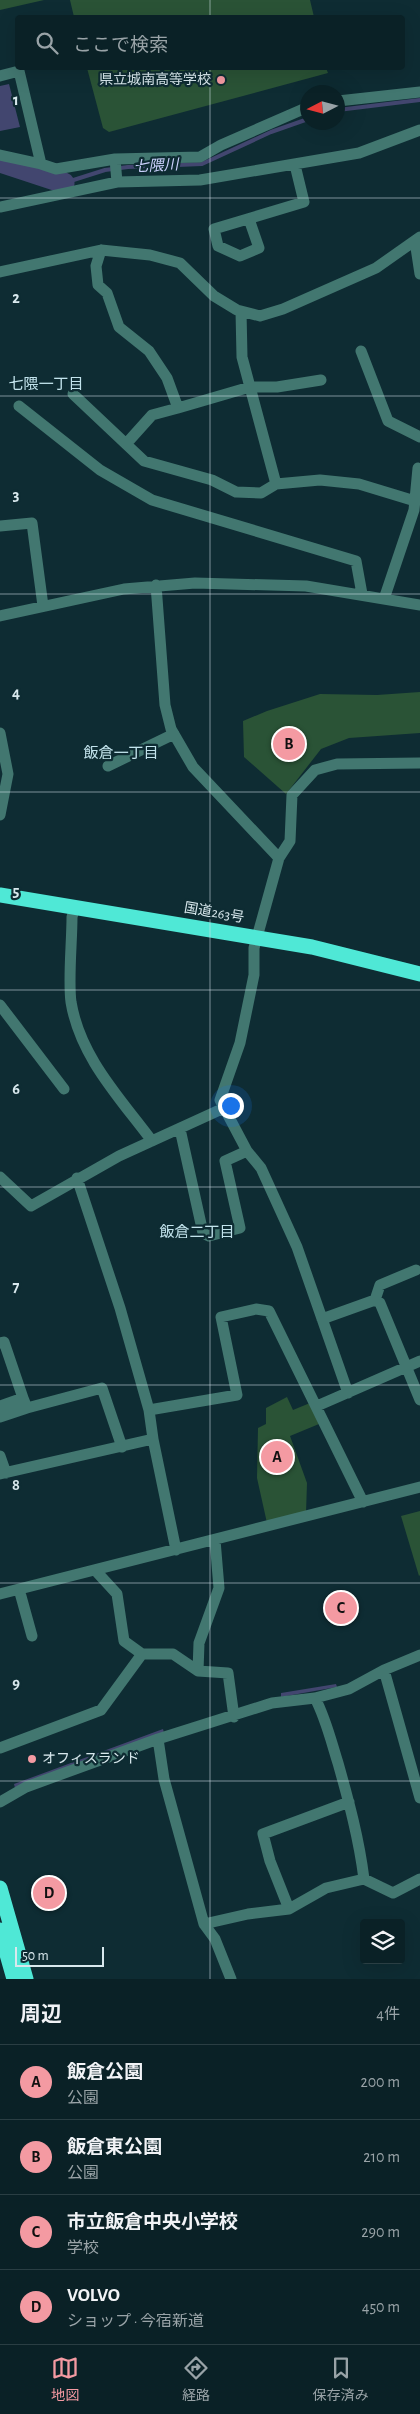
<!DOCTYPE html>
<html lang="ja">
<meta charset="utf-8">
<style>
:root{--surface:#0a2126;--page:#182e32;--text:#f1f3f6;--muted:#99a3a7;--line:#2a3e43;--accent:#f49aa2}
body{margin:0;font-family:"Alegreya Sans","Noto Sans JP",sans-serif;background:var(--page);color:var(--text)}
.controls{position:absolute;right:15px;bottom:15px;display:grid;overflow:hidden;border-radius:5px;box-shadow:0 5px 20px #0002}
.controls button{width:45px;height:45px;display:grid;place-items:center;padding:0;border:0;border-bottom:1px solid var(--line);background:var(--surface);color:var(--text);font:25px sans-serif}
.compass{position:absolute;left:300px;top:85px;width:45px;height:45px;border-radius:50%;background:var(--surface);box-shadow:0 5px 20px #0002;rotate:264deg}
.scale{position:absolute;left:15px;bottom:12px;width:89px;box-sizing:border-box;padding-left:5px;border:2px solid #d8e8ed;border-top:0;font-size:14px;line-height:18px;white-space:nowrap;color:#d8e8ed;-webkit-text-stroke:4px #0e2c33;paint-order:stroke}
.you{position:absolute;left:230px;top:1105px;width:18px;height:18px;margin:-12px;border:4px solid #fff;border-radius:50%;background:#1a73e8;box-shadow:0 0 0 8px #1a73e833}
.badge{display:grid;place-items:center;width:32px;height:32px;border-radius:50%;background:var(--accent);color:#111;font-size:16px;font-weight:700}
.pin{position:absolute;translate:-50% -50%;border:2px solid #fff;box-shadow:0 1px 5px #0006}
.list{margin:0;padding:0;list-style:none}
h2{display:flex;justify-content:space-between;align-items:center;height:65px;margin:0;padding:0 20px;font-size:21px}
h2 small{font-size:16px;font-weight:400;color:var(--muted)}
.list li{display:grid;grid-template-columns:32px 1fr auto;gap:15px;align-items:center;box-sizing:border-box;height:75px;padding:0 20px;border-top:1px solid var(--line)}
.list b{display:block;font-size:19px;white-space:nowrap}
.list p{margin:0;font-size:16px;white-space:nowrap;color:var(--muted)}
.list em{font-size:16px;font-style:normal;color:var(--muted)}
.icon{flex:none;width:28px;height:28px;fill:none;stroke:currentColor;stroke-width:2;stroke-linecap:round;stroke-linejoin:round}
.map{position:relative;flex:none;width:420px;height:1979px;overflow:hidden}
.search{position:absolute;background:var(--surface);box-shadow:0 5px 20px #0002;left:15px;right:15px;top:15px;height:55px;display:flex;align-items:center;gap:12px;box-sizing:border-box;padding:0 18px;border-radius:5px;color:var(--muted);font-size:19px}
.sheet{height:365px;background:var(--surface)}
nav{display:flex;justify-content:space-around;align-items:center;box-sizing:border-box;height:70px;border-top:1px solid var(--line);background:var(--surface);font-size:14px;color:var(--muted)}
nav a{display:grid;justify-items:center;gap:2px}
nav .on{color:var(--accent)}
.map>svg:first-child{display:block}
</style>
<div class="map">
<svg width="420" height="1979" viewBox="0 0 420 1979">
<rect width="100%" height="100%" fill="#0e2c33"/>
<!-- green -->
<path fill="#2a5336" d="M0 0H44L0 10Z
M70 0H310L314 17H74Z
M87 68H326L328 73 109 132 103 128Z
M420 692V733L349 738 321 749 286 794 244 757 243 721 267 711 320 694 377 695Z
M287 1397 293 1410 310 1403 319 1424 290 1436 307 1483 306 1513 267 1523 257 1478 258 1428 266 1424V1408Z
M420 1511V1575L419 1576 401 1516Z"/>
<!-- water -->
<path fill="#42466f" d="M9 84 20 127 0 131V86Z
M336 1684 337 1687 281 1697V1693Z
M163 1729 164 1733 15 1788 14 1784Z"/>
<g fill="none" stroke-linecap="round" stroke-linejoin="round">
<!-- stream -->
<path stroke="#42466f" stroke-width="4" d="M338 110 420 100
M64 183 105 170 128 167 202 164 271 132 308 119"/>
<!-- river -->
<path stroke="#42466f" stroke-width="21" d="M0 162 64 183"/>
<!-- minor -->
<path stroke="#427770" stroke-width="11" d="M0 76 19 71 41 164 56 169 115 159 117 182
M338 101 420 92
M0 155 41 164
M115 159 200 157 221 145 308 107
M0 207 117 182 200 180 359 153 420 130
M249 219 259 248 240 256 218 246 214 229 304 202 295 165
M415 241 420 274
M101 250 96 266 98 285 107 293 119 327 149 351 167 378 178 408 250 387 242 357 241 311
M0 272 101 250 150 255 180 263 214 296 237 310 260 316 283 309 376 268 420 237
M361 351 388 421 420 437
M321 380 277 387H250L276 484 320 480 359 484 415 501
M73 394 144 461 212 480 236 492 261 493 276 484
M19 406 100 470 152 500 356 561 362 594
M126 444 152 415 178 408
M0 526 32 523 43 606
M156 585 165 705 171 729 193 767 279 858 254 948V975L240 1043 220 1100 247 1151 225 1161 240 1228 209 1236 203 1233 180 1129
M384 599 414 510 418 468 420 469
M0 616 124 589 195 583 306 586 420 605
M0 733 8 774 0 815
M108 766 174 734
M279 858 290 841 292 795 315 770 337 764 420 763
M75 907 72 917C72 942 68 980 71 1002 80 1057 120 1098 152 1141
M0 1005 64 1089
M247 1151 261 1168 297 1247 348 1393
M0 1177 31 1206 119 1156 224 1108
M77 1178 120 1308 149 1410
M375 1300 380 1285 416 1270
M322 1319 375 1300 380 1303 420 1400
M0 1343 4 1342 23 1398
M0 1406 23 1398 27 1408 0 1417
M317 1406 420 1361
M27 1408 102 1388 122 1447
M153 1439 149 1410 237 1395 221 1317 256 1309 269 1311 363 1502
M0 1456 6 1473
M0 1474 153 1439 176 1550
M95 1570 117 1594 124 1641 142 1654H173L198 1671 228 1673 234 1717
M19 1589 32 1636
M0 1594 420 1487
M384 1670 420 1798
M198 1671 199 1643 219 1588 215 1540
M315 1698C326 1719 331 1741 338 1763 349 1802 359 1839 364 1879
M158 1739 164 1779 204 1924 248 1914 289 1909 326 1888 364 1879 393 1893 420 1879
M0 1748 101 1710 142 1654
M0 1802 26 1787 158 1739 272 1703 315 1698 349 1689 384 1670 420 1655
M289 1909 270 1861 263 1834 349 1802
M204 1924 215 1939 231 1979"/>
<!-- highway -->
<path stroke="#4fe8d6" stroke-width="15" d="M0 895 312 947 420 974
M0 1888 26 1979
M0 1930 14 1979"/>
</g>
<!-- grid -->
<path fill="none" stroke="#d8e8ed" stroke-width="1" stroke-opacity="0.55" d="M210 0V18M210 68V1979M0 198H420M0 396H420M0 594H420M0 792H420M0 990H420M0 1187H420M0 1385H420M0 1583H420M0 1781H420"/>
<!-- markers -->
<g fill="#f49aa2" stroke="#0e2c33" stroke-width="2">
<circle cx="221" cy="80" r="5"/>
<circle cx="32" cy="1759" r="5"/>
</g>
<g text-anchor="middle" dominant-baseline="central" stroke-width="4.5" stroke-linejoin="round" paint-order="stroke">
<!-- poi labels -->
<g font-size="14" fill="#d8e8ed" stroke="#0e2c33" text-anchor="end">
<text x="211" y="80">県立城南高等学校</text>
<text x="42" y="1759" text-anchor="start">オフィスランド</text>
</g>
<!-- street labels -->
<g font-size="14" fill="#d8e8ed" stroke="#0e2c33">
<text transform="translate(214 913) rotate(10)">国道263号</text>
</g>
<!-- water labels -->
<g font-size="15" font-style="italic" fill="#cad0fb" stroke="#0e2c33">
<text transform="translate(156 166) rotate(-3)">七隈川</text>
</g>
<!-- neighbourhood labels -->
<g font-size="15" fill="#c2e3ec" stroke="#0e2c33">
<text x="46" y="384">七隈一丁目</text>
<text x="121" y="753">飯倉一丁目</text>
<text x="197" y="1232">飯倉二丁目</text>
</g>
</g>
<g font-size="16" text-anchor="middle" font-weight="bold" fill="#d8e8ed" stroke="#0e2c33" stroke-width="4.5" stroke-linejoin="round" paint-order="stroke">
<text x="16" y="105">1</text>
<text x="16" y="303">2</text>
<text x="16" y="500">3</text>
<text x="16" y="698">4</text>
<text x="16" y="896">5</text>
<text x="16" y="1094">6</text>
<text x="16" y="1292">7</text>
<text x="16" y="1490">8</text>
<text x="16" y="1688">9</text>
</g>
</svg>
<div class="controls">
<button><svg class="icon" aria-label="layers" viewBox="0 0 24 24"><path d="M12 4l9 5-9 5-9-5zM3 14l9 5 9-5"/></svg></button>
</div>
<svg class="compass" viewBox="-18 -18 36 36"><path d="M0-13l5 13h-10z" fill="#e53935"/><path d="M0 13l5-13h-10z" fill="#99a3a7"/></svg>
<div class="scale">50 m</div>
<div class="you"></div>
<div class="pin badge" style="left:277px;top:1457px">A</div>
<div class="pin badge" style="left:289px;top:744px">B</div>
<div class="pin badge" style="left:341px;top:1608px">C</div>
<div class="pin badge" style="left:49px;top:1893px">D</div>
<div class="search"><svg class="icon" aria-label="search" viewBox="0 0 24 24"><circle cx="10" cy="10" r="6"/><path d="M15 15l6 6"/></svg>ここで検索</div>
</div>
<section class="sheet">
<h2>周辺<small>4件</small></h2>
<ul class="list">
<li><span class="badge">A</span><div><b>飯倉公園</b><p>公園</p></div><em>200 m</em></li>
<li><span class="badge">B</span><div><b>飯倉東公園</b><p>公園</p></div><em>210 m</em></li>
<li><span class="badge">C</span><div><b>市立飯倉中央小学校</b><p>学校</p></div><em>290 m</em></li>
<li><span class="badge">D</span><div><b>VOLVO</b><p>ショップ · 今宿新道</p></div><em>450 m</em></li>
</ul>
</section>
<nav>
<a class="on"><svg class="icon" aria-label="map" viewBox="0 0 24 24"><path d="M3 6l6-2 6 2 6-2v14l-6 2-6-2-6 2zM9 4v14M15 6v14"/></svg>地図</a>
<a><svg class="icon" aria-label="directions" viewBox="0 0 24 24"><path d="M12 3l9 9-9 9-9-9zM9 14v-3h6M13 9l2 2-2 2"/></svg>経路</a>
<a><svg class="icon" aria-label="saved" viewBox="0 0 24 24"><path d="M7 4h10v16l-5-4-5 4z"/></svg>保存済み</a>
</nav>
